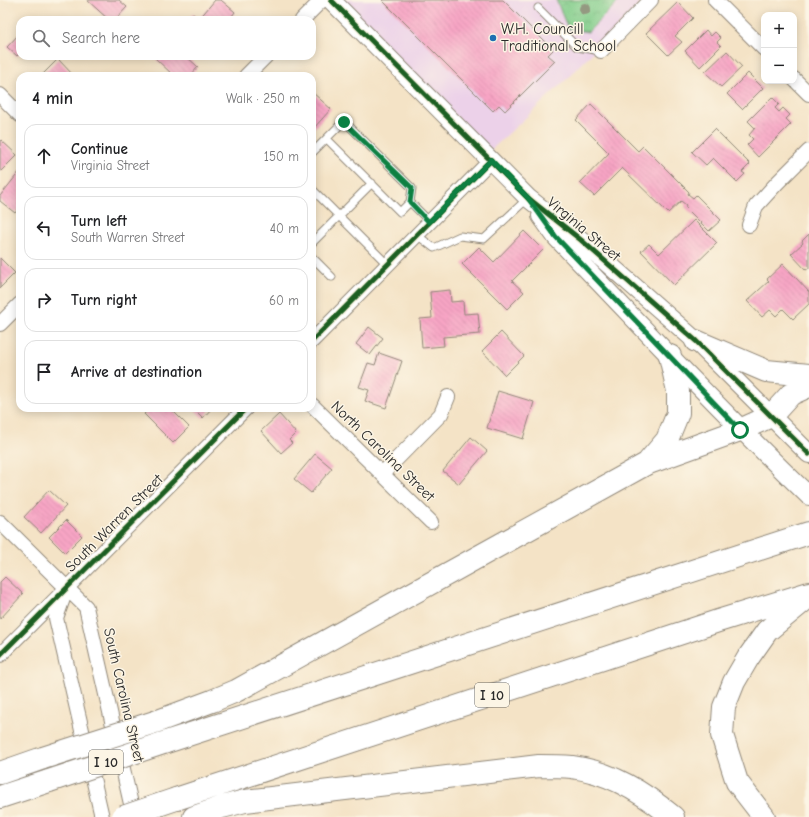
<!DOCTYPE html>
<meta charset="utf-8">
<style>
:root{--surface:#fff;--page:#f6f6f6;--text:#202124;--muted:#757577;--line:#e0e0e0}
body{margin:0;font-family:"Comic Neue",sans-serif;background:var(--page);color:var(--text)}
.controls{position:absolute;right:12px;top:12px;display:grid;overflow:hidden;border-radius:8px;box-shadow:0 2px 10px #0003}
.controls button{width:36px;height:36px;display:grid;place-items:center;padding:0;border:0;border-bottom:1px solid var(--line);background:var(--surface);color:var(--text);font:20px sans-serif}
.stop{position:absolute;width:12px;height:12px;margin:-9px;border:3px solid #0b8043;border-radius:50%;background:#fff}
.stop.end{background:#0b8043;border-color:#fff;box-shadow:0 1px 4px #0008}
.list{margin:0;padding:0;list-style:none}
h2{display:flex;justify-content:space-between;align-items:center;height:52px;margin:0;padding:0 16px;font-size:17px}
h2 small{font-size:13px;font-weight:400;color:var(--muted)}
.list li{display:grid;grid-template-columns:26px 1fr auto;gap:12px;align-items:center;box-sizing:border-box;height:64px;margin:0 8px 8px;padding:0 8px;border:1px solid var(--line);border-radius:12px}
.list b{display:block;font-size:15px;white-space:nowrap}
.list p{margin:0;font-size:13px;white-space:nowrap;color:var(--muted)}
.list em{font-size:13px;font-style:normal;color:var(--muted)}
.icon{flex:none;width:22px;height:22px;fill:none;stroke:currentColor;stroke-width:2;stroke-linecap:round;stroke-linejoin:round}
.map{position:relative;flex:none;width:809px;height:817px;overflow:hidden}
.search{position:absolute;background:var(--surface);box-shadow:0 2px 10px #0003;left:16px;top:16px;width:300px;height:44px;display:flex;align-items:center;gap:10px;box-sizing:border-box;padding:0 14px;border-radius:12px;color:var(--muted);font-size:15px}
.panel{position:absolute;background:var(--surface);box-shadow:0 2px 10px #0003;left:16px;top:72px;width:300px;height:340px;border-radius:12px}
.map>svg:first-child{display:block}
</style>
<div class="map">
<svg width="809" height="817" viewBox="0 0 809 817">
<defs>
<pattern id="park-crowns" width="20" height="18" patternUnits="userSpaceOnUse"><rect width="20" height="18" fill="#82cd8b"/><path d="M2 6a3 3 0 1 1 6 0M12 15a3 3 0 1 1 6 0" fill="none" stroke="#70b078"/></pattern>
<pattern id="building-back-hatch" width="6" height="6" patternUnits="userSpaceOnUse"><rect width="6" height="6" fill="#f7a4c4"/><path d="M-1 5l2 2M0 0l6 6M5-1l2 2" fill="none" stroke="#d48da9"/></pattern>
</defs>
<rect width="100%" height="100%" fill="#fcf5e5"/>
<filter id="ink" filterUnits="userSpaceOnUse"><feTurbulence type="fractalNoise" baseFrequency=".025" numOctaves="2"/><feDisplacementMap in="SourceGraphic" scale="8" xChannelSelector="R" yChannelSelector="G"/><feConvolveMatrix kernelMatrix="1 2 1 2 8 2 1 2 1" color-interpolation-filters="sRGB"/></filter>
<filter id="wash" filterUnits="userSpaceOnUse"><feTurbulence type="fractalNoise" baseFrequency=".012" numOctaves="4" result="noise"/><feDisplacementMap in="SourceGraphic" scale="16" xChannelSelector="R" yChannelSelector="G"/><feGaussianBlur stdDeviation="0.9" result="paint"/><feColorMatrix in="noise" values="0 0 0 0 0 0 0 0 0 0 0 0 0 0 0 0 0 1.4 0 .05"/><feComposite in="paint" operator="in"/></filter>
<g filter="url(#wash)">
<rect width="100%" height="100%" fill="#f4e3c6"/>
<!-- built -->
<path fill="#ecd1e9" d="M341 0H644L569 77 490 151Z"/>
<!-- park -->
<path fill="url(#park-crowns)" stroke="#567c5b" d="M556 0H620L588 32 569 29C563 20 561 10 556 0Z"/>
<g id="blocks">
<!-- building -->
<path fill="url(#building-back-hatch)" d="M87 0H119L127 7 115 20H109Z
M215 0H221L235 12 229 20H187L193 14 199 19Z
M382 0H503L553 50 548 55 555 61 505 111 499 105 493 111Z
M678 2 693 18 675 36 682 42 668 55 646 33Z
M706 30 711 36 715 32 721 38 717 42 721 46 700 67 685 51Z
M20 33V53L17 56 7 47Z
M727 51 742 67 721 87 705 72Z
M157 56H186L198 67 190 76H174L155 58Z
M58 59 74 76H41Z
M748 73 763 88 742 109 727 94Z
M312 92 331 109 313 129 312 127Z
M772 97 779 104 775 108 779 112 783 108 790 115 786 119 791 124 758 157 747 145 753 139 749 135 755 128 748 121Z
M591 104 638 151 643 146 689 192 688 194 693 198 696 195 721 220 709 231 685 207 686 205 681 201 668 213 622 168 594 196 580 183 609 153 576 120Z
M715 129 750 164 742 172 745 174 737 182 713 158 706 165 692 152Z
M1 140 17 155 0 172V141Z
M20 171V207L15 213 0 201V196Z
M694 220 717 243 674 285 641 251 649 244 659 254Z
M524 231 543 250 512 281 524 292 507 309 462 264 479 247 494 262Z
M809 234V268L806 270 791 254 803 243 802 241Z
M0 258 15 273 0 288Z
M783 264 809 292V304L793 319 783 309 776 316 770 310 762 317 747 301 769 281 767 279Z
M450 290 451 302 463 301 464 314 478 313 480 334 443 337 444 346 422 348 420 319 432 318 430 292Z
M369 327 383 338 370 355 356 344Z
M501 332 524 356 505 375 482 351Z
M379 353 402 361 386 408 365 401 369 390 359 387 368 363 375 365Z
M498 391 534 402 523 439 487 428Z
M150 408H167L169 410 170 408 189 427 173 443 144 414Z
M193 408H212L203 418Z
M279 414 296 433 289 440 292 443 281 453 261 431Z
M471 437 487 451 459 484 443 471Z
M315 454 332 468 311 493 294 479Z
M49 490 66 506 41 533 24 517Z
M66 520 82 536 65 553 49 537Z
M5 577 23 594 0 619V582Z"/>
</g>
</g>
<g filter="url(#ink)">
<use href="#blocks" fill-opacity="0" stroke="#908778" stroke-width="1"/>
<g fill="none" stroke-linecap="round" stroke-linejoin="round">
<!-- service casing -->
<g stroke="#908778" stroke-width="9">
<path id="service" d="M538 8 577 47 601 51
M312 153 344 121 412 188 410 202 400 212 327 139
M312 189 387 264
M410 202 429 221
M417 235 434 248 460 236 484 239 527 199
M312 243 372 183
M312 257 332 277"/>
</g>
<!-- minor casing -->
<g stroke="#908778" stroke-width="16">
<path id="minor" d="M715 0 764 49
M302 20 322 0
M601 51 651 0
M246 76 266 56
M794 79 809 94
M0 95 20 115
M749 225 756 206 777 183 809 151
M0 324 20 304
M312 341 491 160
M312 405 431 522
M382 474 441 414 448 397
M0 522 86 607 134 817
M65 593 56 618 102 817
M0 655 246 408"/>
</g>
<!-- tertiary casing -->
<g stroke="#908778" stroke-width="20">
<path id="tertiary" d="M331 0 528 198 581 240 696 341 809 454
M541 216 556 237C639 324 722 412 809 496"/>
</g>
<!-- motorway casing -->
<g stroke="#908778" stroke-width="24">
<path id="motorway" d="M696 341 766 371 809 375
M649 461 667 440 678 413V391L670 356
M158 721 212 701 236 691 646 464 740 430 771 416 791 394 809 386
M163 743 809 533
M0 773 43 758
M0 797 49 781
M176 799 718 621 809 593
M194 817 222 807 245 801 539 766C550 766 561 766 572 767 611 772 644 793 673 817
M764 817 737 782 722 735 724 707 734 682 748 658 767 631 807 598"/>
</g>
<!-- service -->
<use href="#service" stroke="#fff" stroke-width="7"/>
<!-- minor -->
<use href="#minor" stroke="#fff" stroke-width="14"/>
<!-- tertiary -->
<use href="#tertiary" stroke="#fff" stroke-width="18"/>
<!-- motorway -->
<use href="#motorway" stroke="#fff" stroke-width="22"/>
<!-- motorway-bridge casing -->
<g stroke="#908778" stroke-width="24" stroke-linecap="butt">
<path id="motorway-bridge" d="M43 758 158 721
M49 781 163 743
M123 817 176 799"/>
</g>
<!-- motorway-bridge -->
<use href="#motorway-bridge" stroke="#fff" stroke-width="22"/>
<!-- cycleway casing -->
<g stroke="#fcf5e5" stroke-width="8">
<path id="cycleway" d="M331 0 528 198 581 240 696 341 809 454
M312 341 491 160
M0 655 246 408"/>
</g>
<!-- cycleway -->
<use href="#cycleway" stroke="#1b5e20" stroke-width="5"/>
</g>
<!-- trees -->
<circle fill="#949981" cx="585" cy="9" r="6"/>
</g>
<g fill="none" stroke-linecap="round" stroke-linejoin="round" filter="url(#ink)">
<!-- route -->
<path stroke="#0b8043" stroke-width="5" d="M344 122 412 188 410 202 429 222 491 160 528 198 556 237 740 430"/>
</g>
<!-- markers -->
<circle fill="#1f6fb2" stroke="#fcf5e5" stroke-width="1.5" cx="493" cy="38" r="4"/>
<g text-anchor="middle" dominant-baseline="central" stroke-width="3" stroke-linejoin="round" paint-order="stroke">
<!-- shield labels -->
<g fill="#fcf5e5" stroke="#6a6863" stroke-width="1">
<rect x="475" y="683" width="34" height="24" rx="3"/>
<rect x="89" y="750" width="34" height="24" rx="3"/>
</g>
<g font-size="14" font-weight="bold" fill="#2b2b2b">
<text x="492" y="695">I 10</text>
<text x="106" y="762">I 10</text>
</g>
<!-- poi labels -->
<g font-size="15" fill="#2b2b2b" stroke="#fcf5e5" text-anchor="start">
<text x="501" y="29">W.H. Councill<tspan x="501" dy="17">Traditional School</tspan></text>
</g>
<!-- street labels -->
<g font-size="15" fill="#2b2b2b" stroke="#fcf5e5">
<text transform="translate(584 229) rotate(40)">Virginia Street</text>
<text transform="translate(383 451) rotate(44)">North Carolina Street</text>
<text transform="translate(114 523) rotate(-45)">South Warren Street</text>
<text transform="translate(124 695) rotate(77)">South Carolina Street</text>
</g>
</g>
</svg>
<div class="controls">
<button>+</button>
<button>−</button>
</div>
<div class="stop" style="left:740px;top:430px"></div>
<div class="stop end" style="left:344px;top:122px"></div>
<div class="search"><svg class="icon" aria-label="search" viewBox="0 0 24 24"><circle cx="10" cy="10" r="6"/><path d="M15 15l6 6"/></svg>Search here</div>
<section class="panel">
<h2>4 min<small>Walk · 250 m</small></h2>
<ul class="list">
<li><svg class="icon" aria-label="ahead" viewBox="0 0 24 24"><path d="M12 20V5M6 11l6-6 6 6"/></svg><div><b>Continue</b><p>Virginia Street</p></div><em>150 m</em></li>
<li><svg class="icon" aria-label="left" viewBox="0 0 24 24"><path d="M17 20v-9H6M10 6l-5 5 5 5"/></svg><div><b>Turn left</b><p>South Warren Street</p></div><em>40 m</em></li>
<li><svg class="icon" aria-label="right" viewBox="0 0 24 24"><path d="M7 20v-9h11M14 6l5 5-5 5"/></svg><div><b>Turn right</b></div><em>60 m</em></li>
<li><svg class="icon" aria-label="arrive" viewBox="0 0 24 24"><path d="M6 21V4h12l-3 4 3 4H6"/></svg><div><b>Arrive at destination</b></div></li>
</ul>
</section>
</div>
